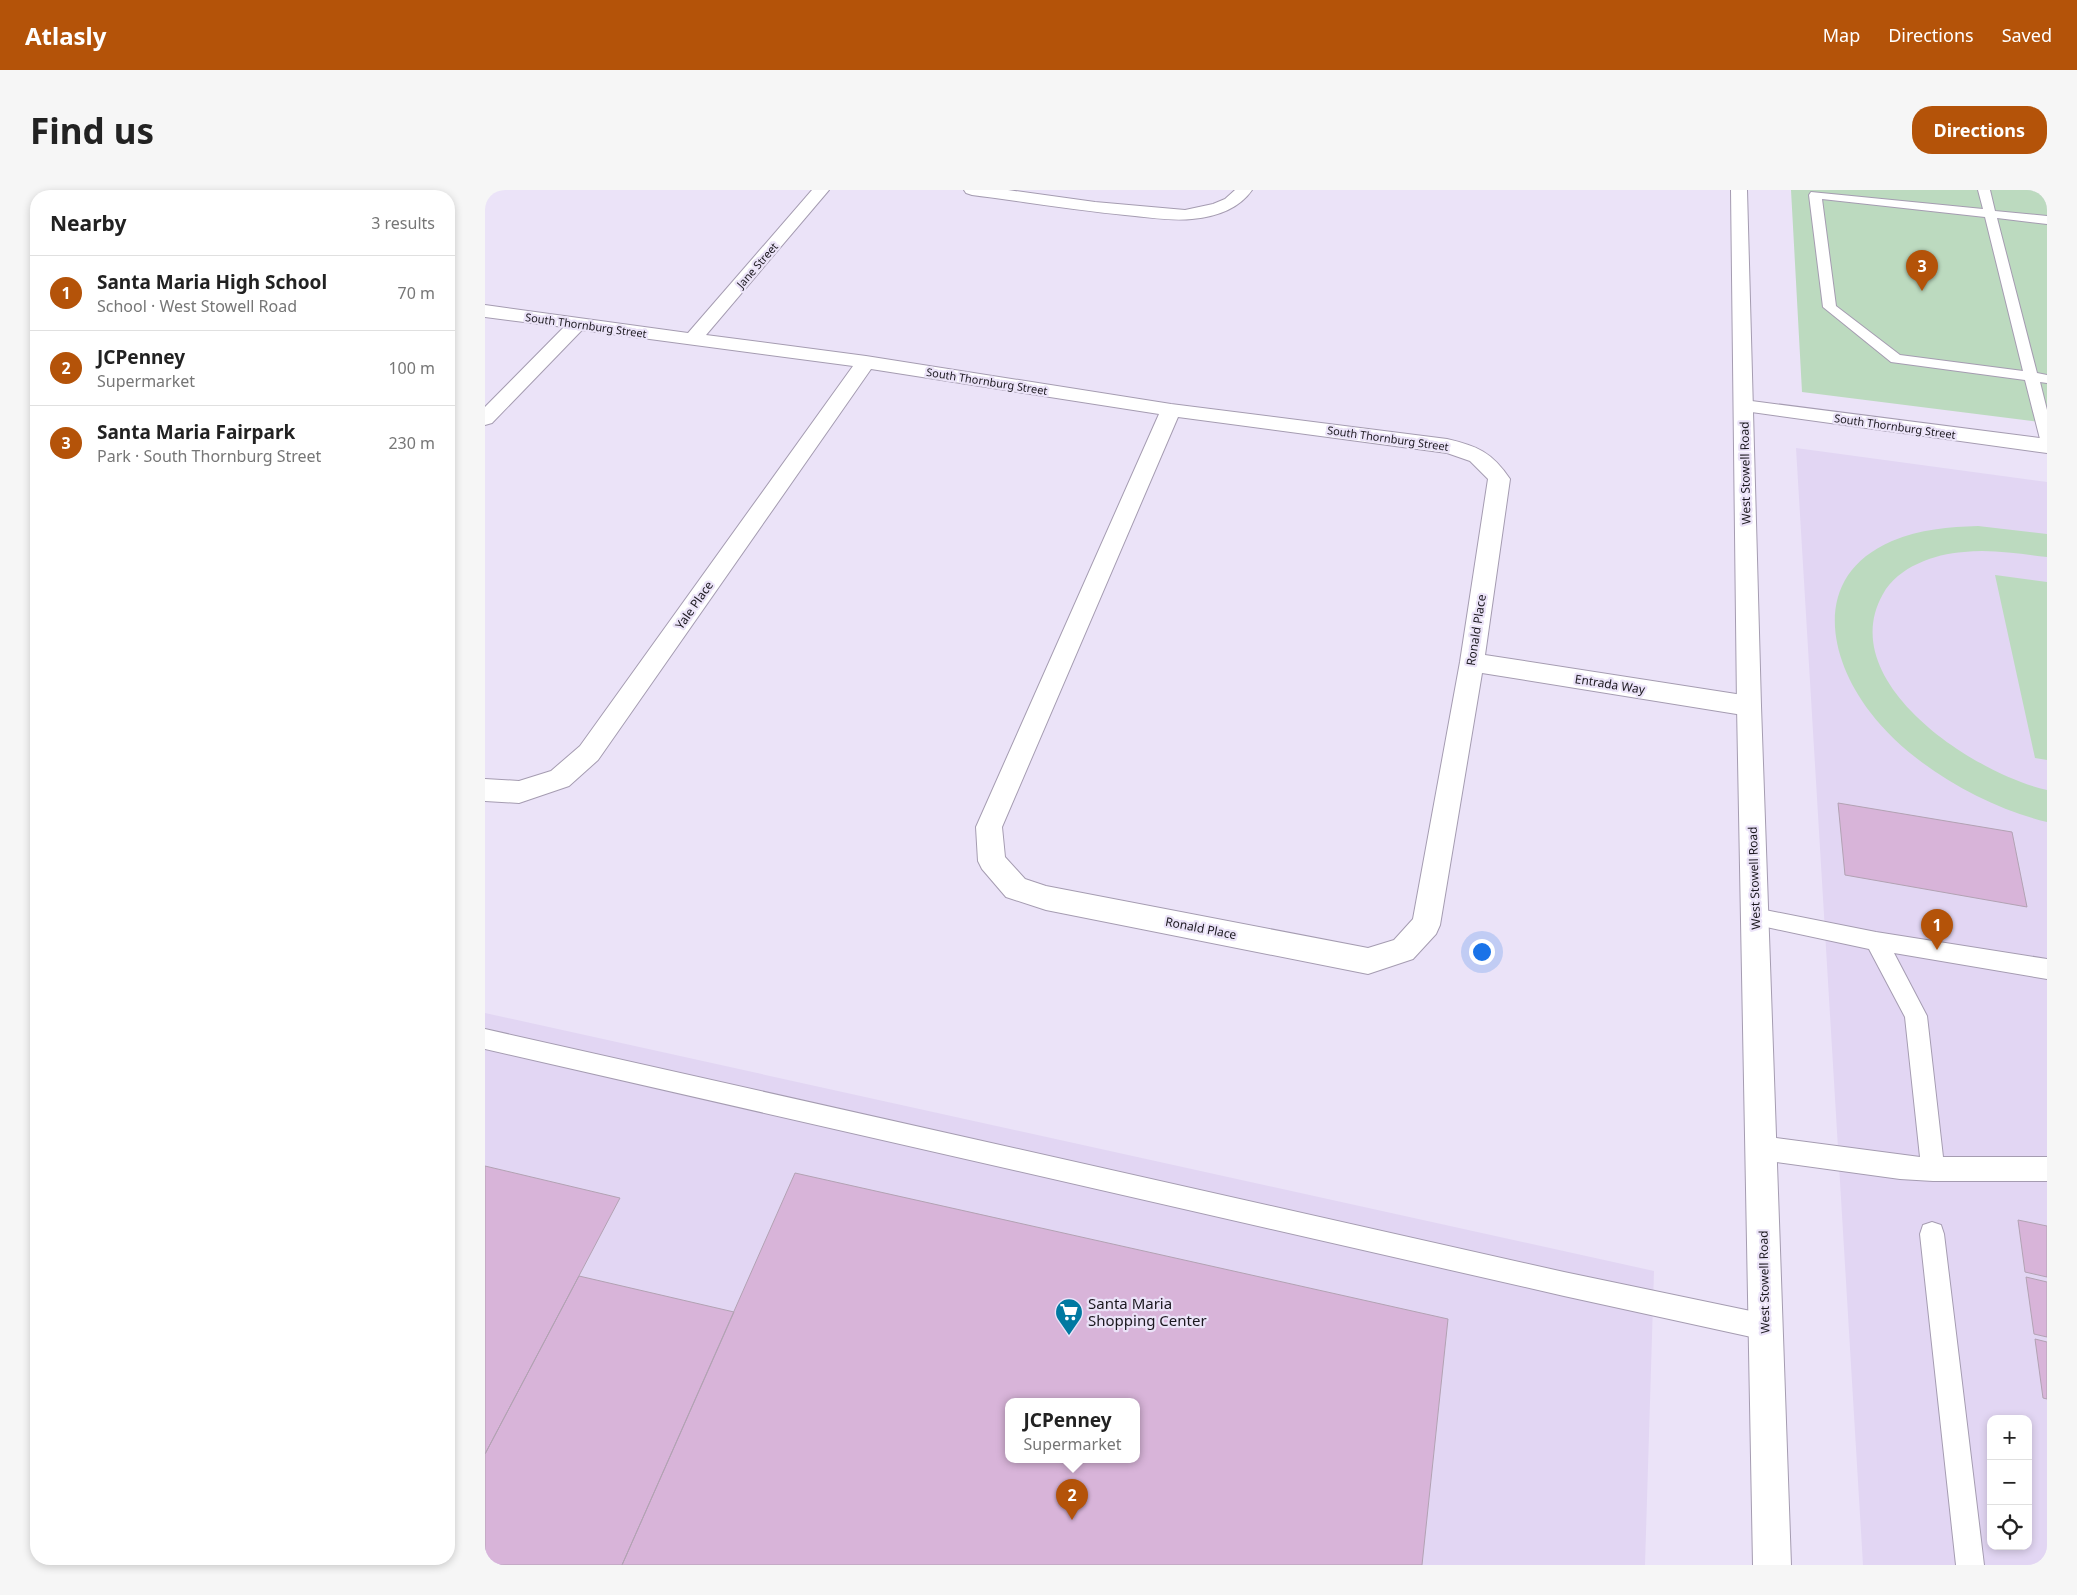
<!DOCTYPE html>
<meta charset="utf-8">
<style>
:root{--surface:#fff;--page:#f6f6f6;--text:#222;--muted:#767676;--line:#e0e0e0;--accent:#b45309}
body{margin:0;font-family:"Noto Sans",sans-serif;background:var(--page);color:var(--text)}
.controls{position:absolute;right:15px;bottom:15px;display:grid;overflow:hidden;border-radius:10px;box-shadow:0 2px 8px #0003}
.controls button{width:45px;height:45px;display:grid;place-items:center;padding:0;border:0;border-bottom:1px solid var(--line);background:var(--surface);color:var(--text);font:25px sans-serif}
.you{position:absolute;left:996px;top:761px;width:18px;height:18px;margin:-12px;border:4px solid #fff;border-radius:50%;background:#1a73e8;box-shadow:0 0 0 8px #1a73e833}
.badge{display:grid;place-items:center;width:32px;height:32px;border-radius:50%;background:var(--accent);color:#fff;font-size:16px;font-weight:700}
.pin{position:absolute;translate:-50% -41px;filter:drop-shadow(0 1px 2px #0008)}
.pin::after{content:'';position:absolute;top:26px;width:18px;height:15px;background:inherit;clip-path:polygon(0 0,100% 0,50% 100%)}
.popup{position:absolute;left:520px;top:1208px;width:135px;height:65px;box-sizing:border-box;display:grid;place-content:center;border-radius:10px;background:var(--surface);filter:drop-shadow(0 1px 4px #0005);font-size:16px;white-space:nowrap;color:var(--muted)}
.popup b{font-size:19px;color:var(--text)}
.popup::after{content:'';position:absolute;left:50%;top:100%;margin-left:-10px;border:10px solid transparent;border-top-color:var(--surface)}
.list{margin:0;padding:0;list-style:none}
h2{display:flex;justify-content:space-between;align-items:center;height:65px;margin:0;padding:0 20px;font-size:21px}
h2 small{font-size:16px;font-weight:400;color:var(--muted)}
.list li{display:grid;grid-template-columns:32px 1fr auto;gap:15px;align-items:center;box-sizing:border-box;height:75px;padding:0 20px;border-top:1px solid var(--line)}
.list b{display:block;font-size:19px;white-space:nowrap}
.list p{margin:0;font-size:16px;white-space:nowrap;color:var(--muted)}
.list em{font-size:16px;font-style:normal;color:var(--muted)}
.icon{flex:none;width:28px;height:28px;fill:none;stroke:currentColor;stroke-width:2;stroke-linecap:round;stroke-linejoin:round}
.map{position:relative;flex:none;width:1562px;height:1375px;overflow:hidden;border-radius:20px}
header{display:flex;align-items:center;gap:30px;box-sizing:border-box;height:70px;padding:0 25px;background:var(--accent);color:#fff}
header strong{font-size:24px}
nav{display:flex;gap:28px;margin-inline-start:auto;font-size:18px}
.intro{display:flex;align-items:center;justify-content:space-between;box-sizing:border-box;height:120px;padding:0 30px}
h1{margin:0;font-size:35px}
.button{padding:12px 22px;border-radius:20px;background:var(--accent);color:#fff;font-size:18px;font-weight:700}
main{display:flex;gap:30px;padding:0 30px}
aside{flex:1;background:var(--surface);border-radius:20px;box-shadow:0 2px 8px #0003}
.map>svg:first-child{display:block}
</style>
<header>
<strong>Atlasly</strong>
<nav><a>Map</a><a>Directions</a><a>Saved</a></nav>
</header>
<div class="intro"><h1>Find us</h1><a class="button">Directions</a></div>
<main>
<aside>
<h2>Nearby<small>3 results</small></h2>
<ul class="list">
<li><span class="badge">1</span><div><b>Santa Maria High School</b><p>School · West Stowell Road</p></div><em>70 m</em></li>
<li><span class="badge">2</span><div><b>JCPenney</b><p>Supermarket</p></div><em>100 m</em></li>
<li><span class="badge">3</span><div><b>Santa Maria Fairpark</b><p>Park · South Thornburg Street</p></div><em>230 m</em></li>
</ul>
</aside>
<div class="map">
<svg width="1562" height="1375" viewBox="0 0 1562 1375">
<rect width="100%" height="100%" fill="#ebe3f8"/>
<!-- built -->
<path fill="#e2d6f3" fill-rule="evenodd" d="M1311 258 1562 292V1375H1378ZM1506 1229H1543V1356H1506Z
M0 823 1169 1081 1160 1375H0ZM523 1211H651V1269H523Z"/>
<!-- green -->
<path fill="#bcdabf" d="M1306 0H1562V233L1317 202Z
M1493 336 1562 344V367C1535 364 1507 359 1479 362 1449 364 1413 377 1398 404 1348 492 1490 584 1562 600V632C1499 617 1424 574 1385 522 1341 464 1328 385 1407 351 1435 339 1464 337 1493 336Z
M1510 385 1562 392V570L1550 568Z"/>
<!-- building -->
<path fill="#d8b4d9" stroke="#b2a2b3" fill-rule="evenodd" d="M1353 613 1527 642 1542 717 1360 685Z
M0 976 135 1008 0 1264Z
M310 983 963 1129 937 1375H137ZM523 1211H651V1269H523Z
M1533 1030 1562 1036V1087L1540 1082Z
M94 1086 249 1122 137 1375H0V1264Z
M1541 1087 1562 1092V1147L1549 1144Z
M1550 1149 1562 1152V1209L1558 1208Z"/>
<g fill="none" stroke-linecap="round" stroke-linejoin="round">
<!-- service casing -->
<g stroke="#a59cb1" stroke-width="2">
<path id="service" d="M1493 0H1505L1510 21 1562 26V34L1512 28 1552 183 1562 185V193L1555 192 1562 220V254L1557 252 1555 249 1540 190 1406 172 1338 117 1324 5 1326 2 1498 19ZM1337 9 1500 27 1538 181 1415 165 1351 116Z
M1270 718 1391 742 1562 769V789L1409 763 1442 826 1458 967H1562V991H1448L1415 989 1276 970 1268 966 1264 958 1268 950 1276 946 1435 967 1420 827 1384 759 1263 733 1260 727 1263 721Z
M0 839 1079 1082 1280 1124 1289 1128 1293 1137 1289 1146 1280 1150 1079 1106 0 859Z
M1447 1032 1456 1035 1459 1044 1499 1375H1471L1435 1044 1438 1035Z"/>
</g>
<!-- minor casing -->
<g stroke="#a59cb1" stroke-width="2">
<path id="minor" d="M327 0H344L221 145 381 166 686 214 962 249C992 256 1007 262 1025 289L1000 465 1264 506 1273 509 1276 516 1273 523 1264 526 997 483 955 735 951 744 928 769 883 784 561 720 521 707 497 679 493 671 491 637 674 224 386 179 113 570 84 596 34 613 0 611V589L34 591 66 581 95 556 368 176 97 140 7 233 0 235V217L79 137 0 127V115L203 143ZM693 227 962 263 985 271 1003 289 975 472 928 729 909 750 883 758 561 696 540 689 520 667 517 637Z
M479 0H523L610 12 700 20 728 14 740 9 750 0H767C754 19 730 27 707 29 688 31 669 28 650 26 595 21 541 12 487 5L481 3Z
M1259 210 1562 249V263L1252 220 1249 216 1252 212Z"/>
</g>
<!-- secondary casing -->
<g stroke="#a59cb1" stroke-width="2">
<path id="secondary" d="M1246 0H1262L1276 516 1306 1375H1268L1252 516Z"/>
</g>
<!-- service -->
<use href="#service" fill="#fff" fill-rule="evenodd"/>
<!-- minor -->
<use href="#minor" fill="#fff" fill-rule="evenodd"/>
<!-- secondary -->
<use href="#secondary" fill="#fff" fill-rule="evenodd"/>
</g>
<!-- icons -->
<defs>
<g id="supermarket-pin" transform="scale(1.4375)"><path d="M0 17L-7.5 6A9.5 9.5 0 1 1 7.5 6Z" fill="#0079a1" stroke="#ebe3f8"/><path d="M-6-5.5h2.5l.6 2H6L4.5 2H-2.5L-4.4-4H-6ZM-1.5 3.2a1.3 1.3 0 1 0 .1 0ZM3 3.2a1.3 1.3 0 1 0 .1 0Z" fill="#fff"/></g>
</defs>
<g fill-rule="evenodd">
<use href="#supermarket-pin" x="584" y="1122"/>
</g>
<g text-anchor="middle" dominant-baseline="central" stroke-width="4.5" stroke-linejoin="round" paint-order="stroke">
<!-- far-street labels -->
<g font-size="11" fill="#1b181f" stroke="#ebe3f8">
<text transform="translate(272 75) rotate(-49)">Jane Street</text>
<text transform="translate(101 135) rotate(8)">South Thornburg Street</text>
<text transform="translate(502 191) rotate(9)">South Thornburg Street</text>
<text transform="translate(1410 236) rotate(8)">South Thornburg Street</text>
<text transform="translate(903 248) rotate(8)">South Thornburg Street</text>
</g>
<!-- street labels -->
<g font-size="12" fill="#1b181f" stroke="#ebe3f8">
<text transform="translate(1260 283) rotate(-91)">West Stowell Road</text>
<text transform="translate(209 415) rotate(-55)">Yale Place</text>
<text transform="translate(991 440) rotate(-81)">Ronald Place</text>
<text transform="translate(1125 494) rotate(9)">Entrada Way</text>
<text transform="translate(1269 688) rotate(-92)">West Stowell Road</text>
<text transform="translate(716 738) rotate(11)">Ronald Place</text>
<text transform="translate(1279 1092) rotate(-91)">West Stowell Road</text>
</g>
<!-- near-poi labels -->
<g font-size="15" fill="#1b181f" stroke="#ebe3f8" text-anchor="start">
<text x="603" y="1113">Santa Maria<tspan x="603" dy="17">Shopping Center</tspan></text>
</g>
</g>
</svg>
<div class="controls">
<button>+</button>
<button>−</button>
<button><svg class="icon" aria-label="locate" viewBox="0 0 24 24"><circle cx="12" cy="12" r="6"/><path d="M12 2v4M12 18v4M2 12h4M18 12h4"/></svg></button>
</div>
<div class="you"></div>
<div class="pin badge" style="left:1452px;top:760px">1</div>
<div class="pin badge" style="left:587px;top:1330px">2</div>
<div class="popup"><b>JCPenney</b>Supermarket</div>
<div class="pin badge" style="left:1437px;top:101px">3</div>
</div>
</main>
